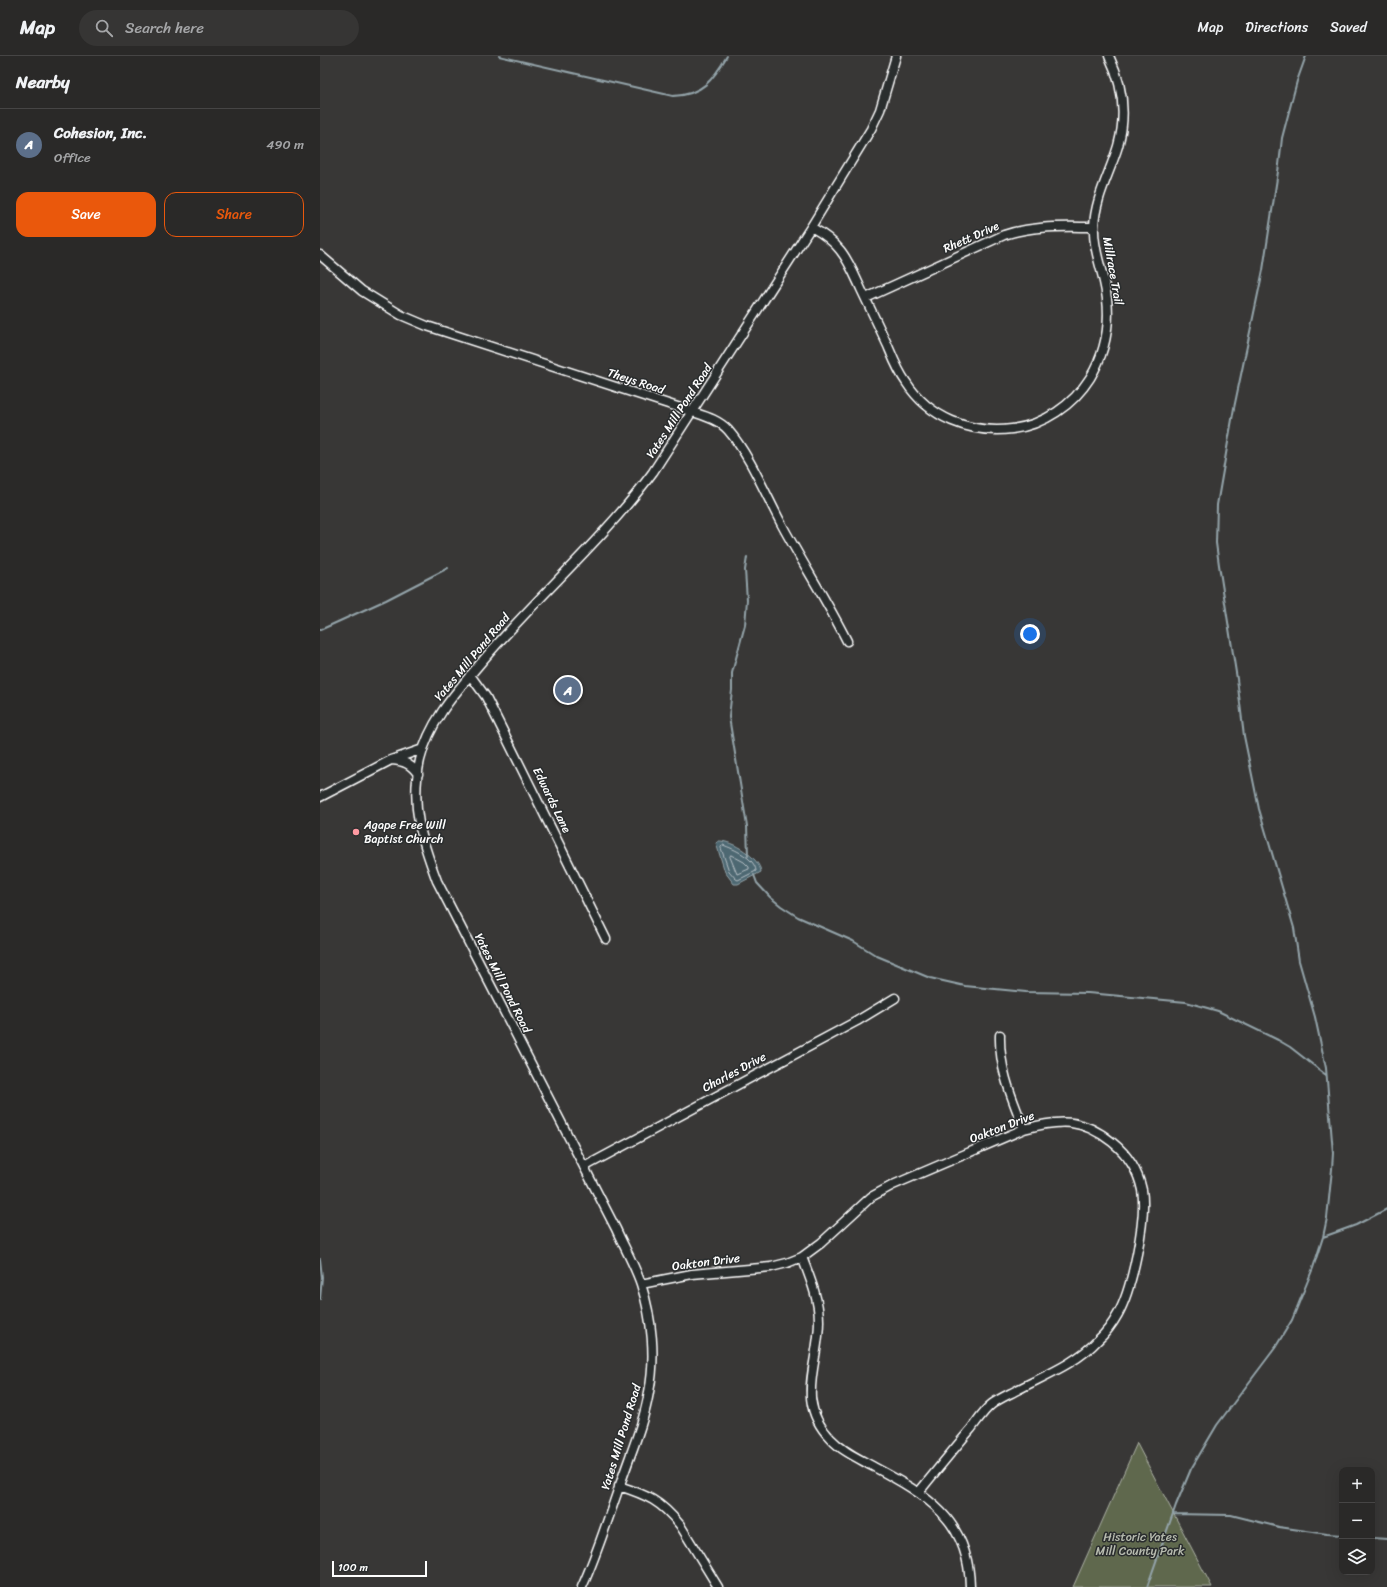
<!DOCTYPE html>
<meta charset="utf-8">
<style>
:root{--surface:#2a2928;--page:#363534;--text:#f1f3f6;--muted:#a5a6a8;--line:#464545;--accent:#ea580c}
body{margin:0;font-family:Sriracha,sans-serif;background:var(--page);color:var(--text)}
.controls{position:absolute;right:12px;bottom:12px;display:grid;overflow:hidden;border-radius:8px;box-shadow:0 4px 16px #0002}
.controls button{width:36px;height:36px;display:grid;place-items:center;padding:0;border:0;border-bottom:1px solid var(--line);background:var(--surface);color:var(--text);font:20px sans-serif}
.scale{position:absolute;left:12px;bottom:10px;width:95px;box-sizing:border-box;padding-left:4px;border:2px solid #fff;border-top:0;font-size:11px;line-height:14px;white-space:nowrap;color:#fff;-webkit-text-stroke:3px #2a2d2e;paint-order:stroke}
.you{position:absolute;left:710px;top:578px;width:14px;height:14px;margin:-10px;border:3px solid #fff;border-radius:50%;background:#1a73e8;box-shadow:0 0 0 6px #1a73e833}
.badge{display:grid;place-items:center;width:26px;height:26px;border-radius:50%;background:var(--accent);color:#fff;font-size:13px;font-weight:700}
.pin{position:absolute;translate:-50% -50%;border:2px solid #fff;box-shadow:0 1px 4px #0006}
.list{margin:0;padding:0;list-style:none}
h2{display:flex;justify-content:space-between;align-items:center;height:52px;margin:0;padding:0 16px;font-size:17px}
h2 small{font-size:13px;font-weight:400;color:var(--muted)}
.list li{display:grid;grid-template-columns:26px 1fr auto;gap:12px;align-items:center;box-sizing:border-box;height:72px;padding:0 16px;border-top:1px solid var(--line)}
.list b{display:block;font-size:15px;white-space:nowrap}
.list p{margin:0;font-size:13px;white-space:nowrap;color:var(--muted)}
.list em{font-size:13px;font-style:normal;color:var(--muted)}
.actions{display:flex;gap:8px;padding:12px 16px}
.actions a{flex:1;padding:9px 0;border:1px solid var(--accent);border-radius:12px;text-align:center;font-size:14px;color:var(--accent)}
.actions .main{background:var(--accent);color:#fff}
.icon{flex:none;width:22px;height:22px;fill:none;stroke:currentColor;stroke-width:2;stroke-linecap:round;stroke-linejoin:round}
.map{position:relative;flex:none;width:1067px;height:1531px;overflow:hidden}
header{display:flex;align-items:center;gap:24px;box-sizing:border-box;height:56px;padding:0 20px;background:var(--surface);border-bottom:1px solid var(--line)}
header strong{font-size:19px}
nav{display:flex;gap:22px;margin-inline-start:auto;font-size:14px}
.search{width:280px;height:36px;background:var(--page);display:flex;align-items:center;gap:10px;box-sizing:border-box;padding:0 14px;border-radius:22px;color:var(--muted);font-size:15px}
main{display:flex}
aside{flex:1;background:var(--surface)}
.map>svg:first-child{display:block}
</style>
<header>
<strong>Map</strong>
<div class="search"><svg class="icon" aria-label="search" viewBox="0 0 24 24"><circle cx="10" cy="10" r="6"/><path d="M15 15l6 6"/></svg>Search here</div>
<nav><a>Map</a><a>Directions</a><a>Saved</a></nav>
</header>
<main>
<aside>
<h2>Nearby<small></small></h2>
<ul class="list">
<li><span class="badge" style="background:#5c6f8a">A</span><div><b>Cohesion, Inc.</b><p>Office</p></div><em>490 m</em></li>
</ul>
<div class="actions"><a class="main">Save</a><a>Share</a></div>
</aside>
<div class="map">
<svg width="1067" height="1531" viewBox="0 0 1067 1531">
<rect width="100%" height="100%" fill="#383736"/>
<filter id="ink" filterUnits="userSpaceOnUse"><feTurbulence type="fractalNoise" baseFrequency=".025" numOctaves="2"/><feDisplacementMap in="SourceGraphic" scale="8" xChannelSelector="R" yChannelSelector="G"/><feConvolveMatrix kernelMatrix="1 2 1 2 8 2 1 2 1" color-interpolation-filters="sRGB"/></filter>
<g filter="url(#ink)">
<!-- green -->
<path fill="#5e674e" stroke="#aeb3a6" d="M817 1387V1388L892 1531H753Z"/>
<!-- water -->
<path fill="#4d6772" stroke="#94a4aa" d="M398 785C412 784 440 802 441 816L418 828H414L405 816 396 787Z"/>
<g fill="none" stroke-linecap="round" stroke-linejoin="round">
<!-- shore -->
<path stroke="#b8c2c7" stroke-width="1" d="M403 789C414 793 435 802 436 815L418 824 416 823 409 815 401 792Z
M411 799 424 806 429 811V813L417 818 410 801Z"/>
<!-- stream -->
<path stroke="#94a4aa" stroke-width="2" d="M179 0 353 40C382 39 393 24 407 0
M427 501 425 514 427 544 425 569 412 617V634L409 661 427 770 428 800
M0 574 66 544 128 512
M434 819 437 827 450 841 461 850 478 861 533 885 557 900 610 922 645 930 706 936 768 937 866 946 898 955 958 984 970 991 1006 1019
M1003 1181 1036 1169 1067 1153
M0 1203 2 1221 0 1243
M853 1458 911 1459 959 1471 1007 1478 1022 1479
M1052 1482 1067 1483
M827 1531 856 1449 871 1413 897 1369 955 1292 972 1264 993 1212 1003 1181 1007 1162 1012 1113 1013 1097 1006 1012 995 961 979 905 974 872 939 753 924 680 917 623 899 509 896 487 897 449 914 352 943 214 959 109 962 82 977 25 986 0"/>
<!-- minor casing -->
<g stroke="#fff" stroke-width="11">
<path id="minor" d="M491 171C502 177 512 184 520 194 529 205 535 220 541 233 550 252 559 271 568 290 573 302 578 315 586 326 609 362 650 378 692 373 724 369 753 349 770 322 788 292 792 260 784 226 780 208 773 190 774 171 775 142 790 117 798 90 807 58 803 29 789 0
M0 199 42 235 81 259 107 270 373 356C385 360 399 364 408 374 429 398 446 439 462 469 483 508 507 545 527 585
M546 242 684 179C714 169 743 171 774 171
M150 619 166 641 184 677 286 883
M72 704C84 705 91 708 98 718
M0 741 71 704 103 693
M680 979C679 1013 692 1042 704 1073
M264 1111 537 965 575 942
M482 1201C490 1222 499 1243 499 1265 499 1309 474 1345 511 1383 523 1396 540 1403 554 1411 607 1439 649 1464 650 1531
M321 1228 372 1218 451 1211 467 1207 482 1201 501 1187 551 1141 573 1129 704 1073C740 1063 762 1062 792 1086 807 1098 818 1115 822 1134 827 1162 812 1233 798 1258 793 1267 786 1277 778 1284 757 1307 726 1319 699 1333 690 1338 680 1342 672 1348 664 1354 657 1365 651 1373 633 1394 616 1415 599 1436
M299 1430C327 1439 341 1445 360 1469L398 1531
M262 1531C278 1496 289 1459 302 1423 312 1394 324 1366 329 1336 336 1301 332 1262 321 1228 315 1210 304 1191 296 1173L117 825C101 782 90 750 100 704 110 663 138 634 164 603 219 539 283 484 333 416L491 171 551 73 560 54 576 0"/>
</g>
<!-- minor -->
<use href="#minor" stroke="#2a2d2e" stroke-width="8"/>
</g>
</g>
<!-- markers -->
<circle fill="#ff9aa2" stroke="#2a2d2e" stroke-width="1.5" cx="36" cy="776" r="4"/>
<g text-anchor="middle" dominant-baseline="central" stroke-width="3" stroke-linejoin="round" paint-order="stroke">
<!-- street labels -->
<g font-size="12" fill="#fff" stroke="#2a2d2e">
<text transform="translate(651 181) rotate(-24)">Rhett Drive</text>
<text transform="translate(793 215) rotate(80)">Millrace Trail</text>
<text transform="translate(316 325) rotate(18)">Theys Road</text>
<text transform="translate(359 355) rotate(-57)">Yates Mill Pond Road</text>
<text transform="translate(152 601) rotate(-50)">Yates Mill Pond Road</text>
<text transform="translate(232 744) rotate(64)">Edwards Lane</text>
<text transform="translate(183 927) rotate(63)">Yates Mill Pond Road</text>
<text transform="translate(414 1016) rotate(-28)">Charles Drive</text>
<text transform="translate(682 1071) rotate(-21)">Oakton Drive</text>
<text transform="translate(386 1206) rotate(-7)">Oakton Drive</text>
<text transform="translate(301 1381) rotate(-73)">Yates Mill Pond Road</text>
</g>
<!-- poi labels -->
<g font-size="12" fill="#fff" stroke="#2a2d2e" text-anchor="start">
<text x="44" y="769">Agape Free Will<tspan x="44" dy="14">Baptist Church</tspan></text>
</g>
<!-- park labels -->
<g font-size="12" fill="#b7bbaf" stroke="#2a2d2e">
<text x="820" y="1481">Historic Yates<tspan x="820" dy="14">Mill County Park</tspan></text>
</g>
</g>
</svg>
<div class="controls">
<button>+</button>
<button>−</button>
<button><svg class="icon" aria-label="layers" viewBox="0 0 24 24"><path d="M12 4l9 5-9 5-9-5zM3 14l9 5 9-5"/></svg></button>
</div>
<div class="scale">100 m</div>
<div class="you"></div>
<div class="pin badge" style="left:248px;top:634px;background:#5c6f8a">A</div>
</div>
</main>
